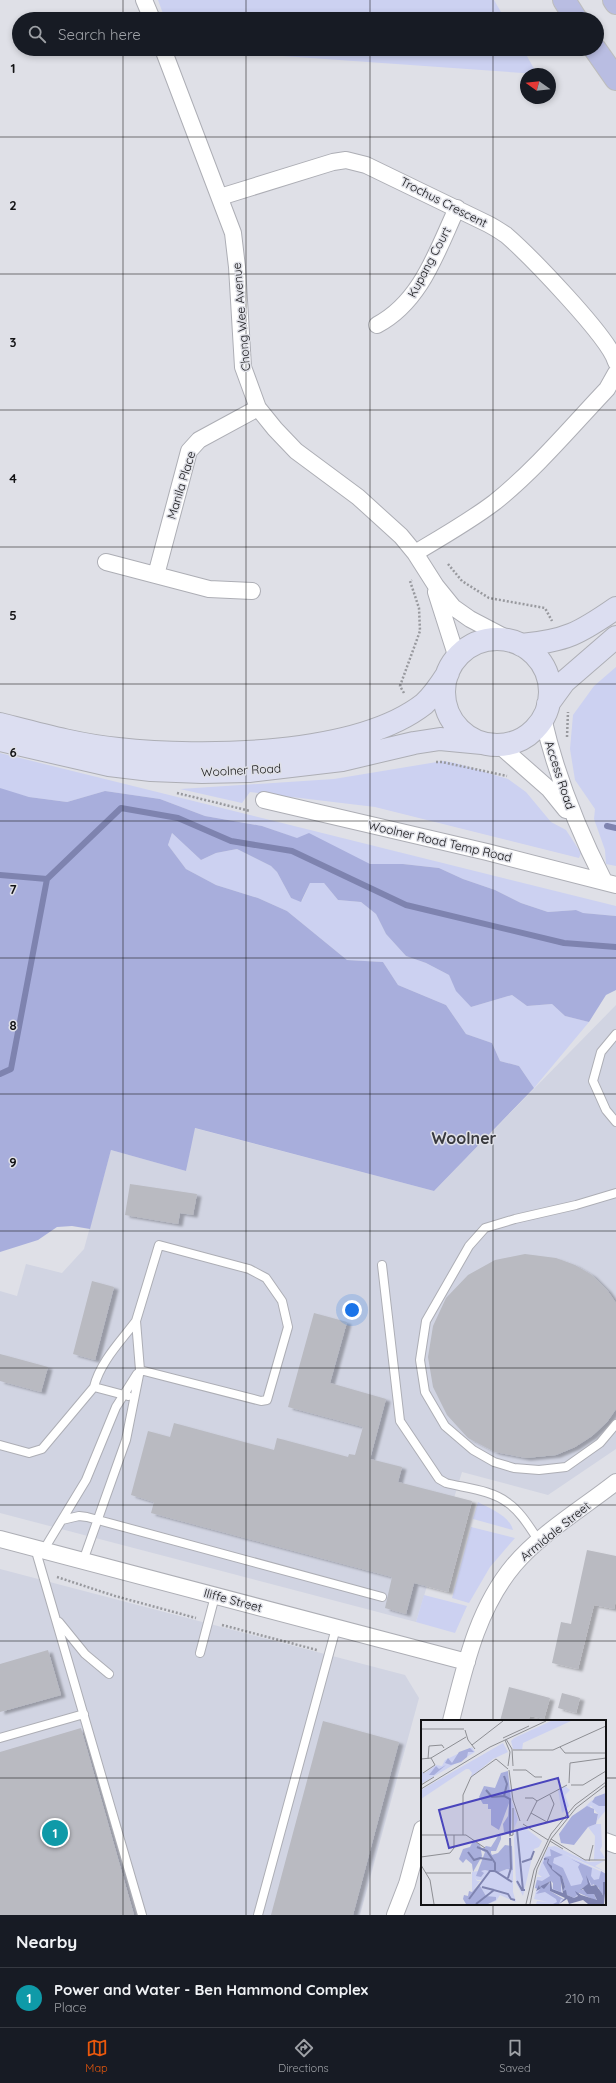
<!DOCTYPE html>
<style>
:root{--surface:#171b24;--page:#20242c;--text:#f1f3f6;--muted:#9ea1a6;--line:#363941;--accent:#ea580c}
body{margin:0;font-family:Quicksand,sans-serif;background:var(--page);color:var(--text)}
.compass{position:absolute;left:520px;top:68px;width:36px;height:36px;border-radius:50%;background:var(--surface);box-shadow:0 2px 6px #0003;rotate:285deg}
.you{position:absolute;left:352px;top:1310px;width:14px;height:14px;margin:-10px;border:3px solid #fff;border-radius:50%;background:#1a73e8;box-shadow:0 0 0 6px #1a73e833}
.badge{display:grid;place-items:center;width:26px;height:26px;border-radius:50%;background:var(--accent);color:#fff;font-size:13px;font-weight:700}
.pin{position:absolute;translate:-50% -50%;border:2px solid #fff;box-shadow:0 1px 4px #0006}
.list{margin:0;padding:0;list-style:none}
h2{display:flex;justify-content:space-between;align-items:center;height:52px;margin:0;padding:0 16px;font-size:17px}
h2 small{font-size:13px;font-weight:400;color:var(--muted)}
.list li{display:grid;grid-template-columns:26px 1fr auto;gap:12px;align-items:center;box-sizing:border-box;height:60px;padding:0 16px;border-top:1px solid var(--line)}
.list b{display:block;font-size:15px;white-space:nowrap}
.list p{margin:0;font-size:13px;white-space:nowrap;color:var(--muted)}
.list em{font-size:13px;font-style:normal;color:var(--muted)}
.icon{flex:none;width:22px;height:22px;fill:none;stroke:currentColor;stroke-width:2;stroke-linecap:round;stroke-linejoin:round}
.map{position:relative;flex:none;width:616px;height:1915px;overflow:hidden}
.search{position:absolute;background:var(--surface);box-shadow:0 2px 6px #0003;left:12px;right:12px;top:12px;height:44px;display:flex;align-items:center;gap:10px;box-sizing:border-box;padding:0 14px;border-radius:22px;color:var(--muted);font-size:15px}
.sheet{height:112px;background:var(--surface)}
nav{display:flex;justify-content:space-around;align-items:center;box-sizing:border-box;height:56px;border-top:1px solid var(--line);background:var(--surface);font-size:11px;color:var(--muted)}
nav a{display:grid;justify-items:center;gap:2px}
nav .on{color:var(--accent)}
.map>svg:first-child{display:block}
</style>
<div class="map">
<svg width="616" height="1915" viewBox="0 0 616 1915">
<defs>
<filter id="shadow"><feDropShadow dx="4.5" dy="2.5" stdDeviation="1" flood-color="#0004"/></filter>
</defs>
<rect width="100%" height="100%" fill="#dfe0e7"/>
<!-- built -->
<path fill="#d1d4e2" d="M616 1005V1449L548 1495 462 1472 416 1622 0 1513V1291L17 1296 26 1264 62 1273 84 1249 111 1150 186 1171 194 1128 434 1191Z
M0 1569 405 1675 419 1698 360 1915H0Z"/>
<!-- green -->
<path fill="#ccd1f1" d="M158 0H494L505 19H165Z
M182 49H523L537 74Z
M616 667V866L606 864 605 850 594 819 595 809 575 780 570 749 573 715 594 686Z
M0 753 616 906V916L582 913 576 910 548 912 521 903 495 890 463 879 439 868 403 864H370L262 826 205 816 160 799 105 791 67 802 29 797 3 790 0 788Z
M443 761 455 763 508 779 526 792 551 822 566 830 581 853 579 858 375 807 250 792 242 803 180 789 334 779Z
M172 833 201 860 216 853 237 849 271 866 277 872 291 898 302 901 310 883H324L338 900 361 902 376 914 386 934 406 956 426 963 449 975 457 991 471 1007 512 995 527 1006 552 1004 565 1016 589 1022 534 1088 519 1066 500 1061 492 1043 466 1034 446 1005 398 985 383 962 347 960 287 911 258 898 216 885 186 869 168 845Z
M478 1502C490 1509 509 1515 513 1530L473 1519Z
M471 1527 515 1538 490 1567 469 1603 452 1598Z
M424 1595 467 1606 455 1633 416 1622Z"/>
<!-- forest -->
<path fill="#a8aedc" d="M0 788 29 797 67 802 105 791 160 799 205 816 262 826 297 838 309 833 370 864H403L439 868 463 879 495 890 521 903 548 912 576 910 583 913 616 916V990L606 995 589 1022 565 1016 552 1004 527 1006 512 995 471 1007 456 991 449 975 426 963 406 956 386 934 376 914 361 902 338 900 324 883H310L301 902 291 898 277 872 271 866 237 849 216 853 201 860 172 833 168 845 186 869 216 885 258 898 287 911 347 960 383 962 398 985 446 1005 466 1034 492 1043 500 1061 519 1066 534 1088 434 1191 195 1128 186 1171 111 1150 90 1229 72 1226 57 1227 38 1240 0 1252Z"/>
<g fill="none" stroke-linecap="round" stroke-linejoin="round">
<!-- stream -->
<path stroke="#7e83af" stroke-width="6" d="M607 826 616 828
M0 875 47 879 121 808 178 818 231 841 292 851 406 905 564 943 616 947
M0 1074 11 1069 47 879"/>
</g>
<!-- building -->
<path fill="#b9bac1" filter="url(#shadow)" d="M130 1184 197 1194 193 1215 180 1213 178 1224 125 1215Z
M525 1254 556 1258 575 1265 592 1275 607 1290 616 1303V1409L607 1422 592 1436 575 1447 556 1455 526 1458 495 1452 468 1438 447 1415 433 1387 428 1357 433 1326 446 1298 468 1275 495 1260Z
M92 1281 114 1287 95 1360 73 1354Z
M314 1313 347 1322 330 1383 386 1399 370 1459 402 1467 398 1482 472 1501 448 1592 414 1583 406 1614 385 1608 392 1577 151 1513 154 1502 131 1495 148 1431 170 1437 174 1423 274 1450 277 1438 348 1457 349 1454 355 1455 363 1427 288 1407Z
M0 1354 48 1367 41 1392 0 1381Z
M587 1550 616 1556V1600L614 1609 594 1605 578 1669 552 1663 561 1622 571 1624Z
M48 1650 61 1695 0 1712V1664Z
M509 1687 550 1698 544 1719 530 1716 528 1721H500Z
M562 1693 580 1698 576 1713 558 1708Z
M323 1721 399 1742 353 1915H271Z
M81 1728 134 1915H0V1752Z"/>
<g fill="none" stroke-linecap="round" stroke-linejoin="round">
<!-- lane casing -->
<g stroke="#adaeb5" stroke-width="10">
<path id="lane" d="M616 1034 601 1052 593 1081 606 1110 616 1122
M616 1193 576 1205 515 1219 485 1228 469 1246 426 1321 420 1360 425 1392 445 1426 473 1450 494 1462 514 1468 539 1470 566 1467 600 1443 616 1424
M382 1265 400 1421 439 1479 446 1483C465 1488 492 1490 508 1503 521 1512 530 1528 539 1541
M94 1387 128 1396
M0 1445 29 1453 42 1449 94 1387C100 1362 121 1341 136 1321
M62 1520 79 1516 87 1517 382 1597
M35 1548 142 1915
M43 1551 86 1480 116 1407 137 1374
M83 1561 126 1440 140 1370 136 1321 159 1245 249 1269 266 1278 282 1301 288 1327 267 1400 261 1401 140 1370
M59 1622 85 1654 109 1674
M200 1653 215 1596
M0 1738 84 1714
M258 1915 336 1628"/>
</g>
<!-- street casing -->
<g stroke="#adaeb5" stroke-width="18">
<path id="street" d="M144 0 152 19
M163 49 233 233 237 267 243 367 258 408 275 429 296 451 358 497 401 536 415 553 436 586 453 607 470 619 512 641
M220 197 333 162 346 160 366 165 488 224C494 227 500 231 506 235 528 254 609 337 616 362
M377 325C421 302 437 251 457 208
M415 553C442 537 470 521 495 502 536 469 571 427 607 389L616 373
M106 562 209 589 252 591
M156 575 189 451 199 440 258 408
M436 592 457 658
M543 718C556 775 577 828 604 881
M499 745 549 789 566 810
M264 800 487 852 616 885
M0 1539 467 1662
M451 1721C465 1666 477 1609 514 1565 541 1533 583 1508 616 1482
M605 1841 616 1845
M395 1915 407 1884 422 1829"/>
</g>
<!-- secondary casing -->
<g stroke="#adaeb5" stroke-width="24">
<path id="secondary" d="M444 692a53 53 0 1 1 106 0a53 53 0 1 1-106 0Z
M521 645C566 641 580 633 616 608
M548 704 564 682 616 637
M0 724C39 734 78 745 118 749 201 758 356 757 424 704 434 695 441 684 448 673
M0 740 109 765 151 770 202 772 249 771 342 760 414 743 440 739 482 743"/>
</g>
<!-- primary casing -->
<g stroke="#bdbdbd" stroke-width="24">
<path id="primary" d="M564 0 576 19
M614 0 616 3
M595 49 616 79"/>
</g>
<!-- path -->
<path stroke="#98999e" stroke-width="2.5" stroke-dasharray="2 2" stroke-linecap="butt" d="M448 564 462 581 489 598 545 608 552 621
M404 693 400 686 420 631 419 608 410 581 412 580
M567 737 568 712
M436 762H442L507 776
M177 793 250 811
M57 1577 115 1596 196 1618
M222 1625 317 1650"/>
<!-- lane -->
<use href="#lane" stroke="#fff" stroke-width="8"/>
<!-- street -->
<use href="#street" stroke="#fff" stroke-width="16"/>
<!-- secondary -->
<use href="#secondary" stroke="#dcdef1" stroke-width="22"/>
<!-- primary -->
<use href="#primary" stroke="#b9bde2" stroke-width="22"/>
</g>
<!-- grid -->
<path fill="none" stroke="#121214" stroke-width="1" stroke-opacity="0.55" d="M123 0V19M246 0V19M370 0V19M493 0V19M123 49V1915M246 49V1915M370 49V1915M493 49V1721M0 137H616M0 274H616M0 410H616M0 547H616M0 684H616M0 821H616M0 958H616M0 1094H616M0 1231H616M0 1368H616M0 1505H616M0 1641H616M0 1778H422M605 1778H616M493 1904V1915"/>
<g text-anchor="middle" dominant-baseline="central" stroke-width="3" stroke-linejoin="round" paint-order="stroke">
<!-- street labels -->
<g font-size="12" fill="#121214" stroke="#dfe0e7">
<text transform="translate(444 202) rotate(27)">Trochus Crescent</text>
<text transform="translate(429 262) rotate(-62)">Kupang Court</text>
<text transform="translate(241 317) rotate(-95)">Chong Wee Avenue</text>
<text transform="translate(181 485) rotate(-73)">Manila Place</text>
<text transform="translate(241 770) rotate(-3)">Woolner Road</text>
<text transform="translate(560 775) rotate(72)">Access Road</text>
<text transform="translate(440 841) rotate(13)">Woolner Road Temp Road</text>
<text transform="translate(555 1531) rotate(-39)">Armidale Street</text>
<text transform="translate(233 1600) rotate(15)">Iliffe Street</text>
</g>
<!-- district labels -->
<g font-size="16" font-weight="bold" fill="#393a3f" stroke="#dfe0e7">
<text x="464" y="1138">Woolner</text>
</g>
</g>
<!-- overview -->
<g transform="translate(421 1720)">
<rect width="185" height="185" fill="#dfe0e7"/>
<path d="M130 1H150L102 23 101 30 92 29 90 21 93 18ZM82 23 87 32 72 39 49 58 51 53 48 49H45L0 79V70ZM51 27 54 32 0 64V51L4 53 15 45 21 46 24 40ZM90 65 91 82 97 99 93 109 91 86V115L88 72ZM144 66 149 70 144 75 148 86 141 93 137 70ZM171 80 185 86V90L176 101 177 94 170 86 158 93ZM175 104H180L181 126 179 130 184 138 173 140 174 116 167 107ZM102 106 121 121 118 127 113 129 102 176 95 163 93 119 94 110ZM134 126 167 142 183 141 174 146 185 152 141 133 185 154V162H182L184 174H179L178 168 172 164 171 166 169 165 171 170H166V165L159 168 157 176 153 178 142 171 144 167 141 156 138 155 142 174 131 169 132 163 130 161 120 167 123 168 130 162 129 171 144 180 138 184H115L116 181 127 182 113 179 115 171 120 168 118 165 117 169 114 168 116 157H121L117 154 121 144 115 157 127 127ZM86 149 92 150V172L95 182 79 175 75 181 67 184 73 181 72 178 65 176 58 164 61 160H56L53 156 56 161H59L51 172V152L64 150 76 153Z" fill="#ccd1f1"/>
<path d="M49 28 53 32H47L46 37 40 42 30 45 24 43 27 38 31 43 38 32ZM25 45 13 55H8L15 46 18 49ZM87 51 90 82V115L83 112 82 104 87 96 88 83 78 110 70 105V89H67V84H62L58 77 63 66 74 68 80 53ZM185 73V86H178L171 82 174 77ZM166 86 173 89V93L177 94 175 104 167 107 153 125 140 123 138 114 151 96ZM77 116H80V119L75 131H70V133L71 135 77 133 84 125 91 126 92 150 86 149 76 153 64 150 60 151 63 153 60 157 55 156 64 132 60 130 65 126 70 127ZM52 121 59 124 61 136 52 152 51 144 45 139 42 143 38 139 42 129 49 127ZM129 129 142 135 133 138 132 143 142 148 150 166 160 164 162 159 157 147 159 144 150 139 171 148 170 156 173 160 178 159 180 151 185 154V162H182L184 174H179L178 168 172 164 171 166 168 160 167 165 160 169 173 174 176 181 158 173 153 178 146 175 142 171 144 167 141 156 136 153 140 158V172L132 169V163L130 161 120 167 123 168 130 162 129 171 144 180 140 179 138 184H132L136 182 135 179 124 172 115 174 119 169V166L117 169 114 168 116 160 121 161 129 156 122 143 124 137 130 136ZM58 164 65 176 75 177V180L67 184H45L42 179 43 175 47 176 48 171 51 172Z" fill="#a8aedc"/>
<path d="M123 138 128 139 127 143 131 146V149L141 156 144 167 142 171 145 170 146 175 153 178 157 176 155 173 154 171 160 175 176 180 173 174H166L162 169 159 170 167 164 165 155 170 166 175 165 182 175V162H185L183 184H167L162 180 148 184 146 179 138 184 144 178 129 171V162L123 169 120 167 119 169 115 171 118 165 119 168 120 166 130 161 131 169 142 173 139 157 131 150 126 143 127 139 123 140Z" fill="#7e83af"/>
<path fill="none" stroke="#7e83af" stroke-width="2" d="M83 56 86 64 83 76 89 79V115M65 70 71 77 83 76M96 110 102 170M56 127 66 131 74 143V150M47 132 53 140 59 138 71 140M101 142 110 139 113 131M87 158 90 148 89 118M96 161 101 170H104M61 167 73 170M48 179 69 151H74L91 162M55 184 73 170 87 174 90 179 94 180"/>
<path fill="none" stroke="#8d8e93" stroke-width="1" d="M0 9H43M44 10 47 20 54 29M82 18 108 6M85 19 91 29 92 46M84 20 89 32 87 46M51 25 82 1M139 27 144 33H185M92 30H132L185 6M0 39 10 38 45 17M7 39 8 26 21 25 23 28M88 50 92 80 99 101M92 50H105L114 57H121M2 53 14 45 10 38M148 63 149 43 185 38M0 65 13 57M150 65H162L185 51M0 69 69 27 125 1M104 78H112L116 81M110 93 126 102 133 84 129 75M106 101 116 81 146 65M102 104 127 120M0 115H45L64 128M42 115V75L50 57 75 39 87 49M88 116 92 115V88M130 119 164 140H185M129 121 142 129M0 137 29 133 33 128V115M168 141 172 125M0 145 9 160 13 184M5 153H50M105 184 113 150 130 114 154 85 185 62M109 184 116 149 130 119 155 88 185 65"/>
<path fill="#4a45bc" fill-opacity="0.15" stroke="#4a45bc" stroke-width="2" d="M137 58 147 97 28 128 18 90Z"/>
<rect width="185" height="185" fill="none" stroke="#121214" stroke-width="2"/>
</g>
<g font-size="13" text-anchor="middle" font-weight="bold" fill="#121214" stroke="#dfe0e7" stroke-width="3" stroke-linejoin="round" paint-order="stroke">
<text x="13" y="73">1</text>
<text x="13" y="210">2</text>
<text x="13" y="347">3</text>
<text x="13" y="483">4</text>
<text x="13" y="620">5</text>
<text x="13" y="757">6</text>
<text x="13" y="894">7</text>
<text x="13" y="1030">8</text>
<text x="13" y="1167">9</text>
</g>
</svg>
<svg class="compass" viewBox="-18 -18 36 36"><path d="M0-13l5 13h-10z" fill="#e53935"/><path d="M0 13l5-13h-10z" fill="#9ea1a6"/></svg>
<div class="you"></div>
<div class="pin badge" style="left:55px;top:1833px;background:#0f9aa8">1</div>
<div class="search"><svg class="icon" aria-label="search" viewBox="0 0 24 24"><circle cx="10" cy="10" r="6"/><path d="M15 15l6 6"/></svg>Search here</div>
</div>
<section class="sheet">
<h2>Nearby<small></small></h2>
<ul class="list">
<li><span class="badge" style="background:#0f9aa8">1</span><div><b>Power and Water - Ben Hammond Complex</b><p>Place</p></div><em>210 m</em></li>
</ul>
</section>
<nav>
<a class="on"><svg class="icon" aria-label="map" viewBox="0 0 24 24"><path d="M3 6l6-2 6 2 6-2v14l-6 2-6-2-6 2zM9 4v14M15 6v14"/></svg>Map</a>
<a><svg class="icon" aria-label="directions" viewBox="0 0 24 24"><path d="M12 3l9 9-9 9-9-9zM9 14v-3h6M13 9l2 2-2 2"/></svg>Directions</a>
<a><svg class="icon" aria-label="saved" viewBox="0 0 24 24"><path d="M7 4h10v16l-5-4-5 4z"/></svg>Saved</a>
</nav>
